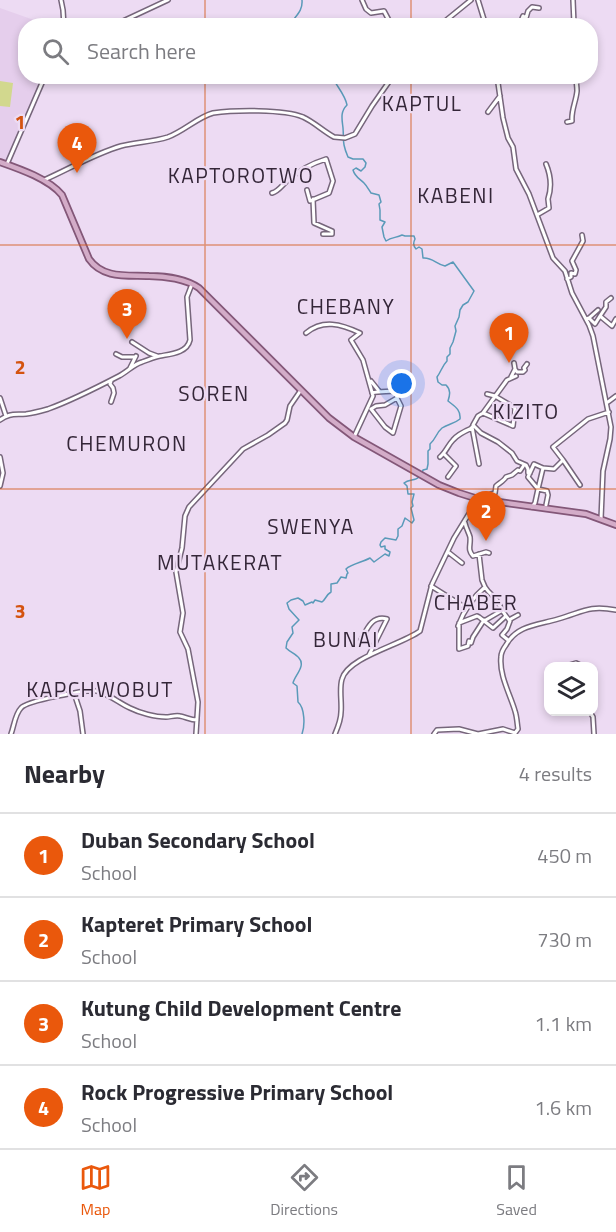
<!DOCTYPE html>
<style>
:root{--surface:#fff;--page:#f7f7f7;--text:#2b2b33;--muted:#7c7c81;--line:#e1e1e2;--accent:#ea580c}
body{margin:0;font-family:"Titillium Web",sans-serif;background:var(--page);color:var(--text)}
.controls{position:absolute;right:18px;bottom:18px;display:grid;overflow:hidden;border-radius:12px;box-shadow:0 3px 9px #0003}
.controls button{width:54px;height:54px;display:grid;place-items:center;padding:0;border:0;border-bottom:2px solid var(--line);background:var(--surface);color:var(--text);font:30px sans-serif}
.you{position:absolute;left:402px;top:384px;width:21px;height:21px;margin:-15px;border:4px solid #fff;border-radius:50%;background:#1a73e8;box-shadow:0 0 0 9px #1a73e833}
.badge{display:grid;place-items:center;width:39px;height:39px;border-radius:50%;background:var(--accent);color:#fff;font-size:20px;font-weight:700}
.pin{position:absolute;translate:-50% -50px;filter:drop-shadow(0 2px 3px #0008)}
.pin::after{content:'';position:absolute;top:32px;width:21px;height:18px;background:inherit;clip-path:polygon(0 0,100% 0,50% 100%)}
.list{margin:0;padding:0;list-style:none}
h2{display:flex;justify-content:space-between;align-items:center;height:78px;margin:0;padding:0 24px;font-size:26px}
h2 small{font-size:20px;font-weight:400;color:var(--muted)}
.list li{display:grid;grid-template-columns:39px 1fr auto;gap:18px;align-items:center;box-sizing:border-box;height:84px;padding:0 24px;border-top:2px solid var(--line)}
.list b{display:block;font-size:22px;white-space:nowrap}
.list p{margin:0;font-size:20px;white-space:nowrap;color:var(--muted)}
.list em{font-size:20px;font-style:normal;color:var(--muted)}
.icon{flex:none;width:33px;height:33px;fill:none;stroke:currentColor;stroke-width:2;stroke-linecap:round;stroke-linejoin:round}
.map{position:relative;flex:none;width:616px;height:734px;overflow:hidden}
.search{position:absolute;background:var(--surface);box-shadow:0 3px 9px #0003;left:18px;right:18px;top:18px;height:66px;display:flex;align-items:center;gap:15px;box-sizing:border-box;padding:0 21px;border-radius:24px;color:var(--muted);font-size:22px}
.sheet{height:414px;background:var(--surface)}
nav{display:flex;justify-content:space-around;align-items:center;box-sizing:border-box;height:84px;border-top:2px solid var(--line);background:var(--surface);font-size:16px;color:var(--muted)}
nav a{display:grid;justify-items:center;gap:3px}
nav .on{color:var(--accent)}
.map>svg:first-child{display:block}
</style>
<div class="map">
<svg width="616" height="734" viewBox="0 0 616 734">
<rect width="100%" height="100%" fill="#eddbf3"/>
<!-- built -->
<path fill="#e5ceec" d="M0 8 48 25 26 26V76L43 77 7 161 0 158Z"/>
<!-- green -->
<path fill="#d2d88e" d="M0 81 13 83 10 107 0 106Z"/>
<g fill="none" stroke-linecap="round" stroke-linejoin="round">
<!-- stream -->
<path stroke="#5a9ab9" stroke-width="1.5" d="M289 26C295 16 303 12 302 0
M332 76C336 86 345 94 347 105 340 112 342 119 343 128 344 141 342 143 348 157L353 159H363L366 163 365 167 361 171 356 168 353 170C355 177 359 178 364 183 367 186 369 190 371 193L379 195 381 202 379 204 380 210V220L385 222 382 227 384 237 386 241C392 237 396 238 402 235L405 236H414L415 239C413 243 413 246 416 249L419 247 422 249 423 258C432 257 436 264 445 266L453 262 474 291 468 302 463 305 460 310 459 317 455 326 456 331 453 342 450 348V354L447 357V361C442 366 441 372 437 377L438 382 442 385H446C451 390 450 395 448 401 454 406 461 409 460 419 454 424 448 424 442 428 436 433 436 439 430 444V449L428 451V464L427 469 423 470 422 473
M302 734C305 726 305 708 298 702L297 686 293 683C295 675 306 666 299 658 296 654 290 652 286 648L287 642 293 633 292 627 299 620 289 609 287 603 291 600 298 598 303 601 305 605 312 602 313 603 315 600 322 602C326 599 326 595 331 592V584L337 583 341 577 346 578 347 574 348 573 346 569C351 564 363 562 370 558L374 562 385 554 389 556 390 552 385 549V546L381 547 380 545 381 542 385 538 396 540 398 536V529L402 526 405 518 412 523 414 520 411 508 413 506 412 502 414 494H408L407 486 404 483C409 479 415 481 419 477"/>
<!-- minor casing -->
<g stroke="#76667b" stroke-width="6">
<path id="minor" d="M61 0 63 10 64 26
M362 0 366 9 371 13 384 11 392 26
M478 0 486 26
M118 26 121 24 123 21 168 0
M439 26 471 0
M519 26 523 16 526 18 528 11 532 7 539 8
M572 26 574 24 573 0
M497 76 503 118 508 138 513 147 516 169 529 194 553 258 565 271 572 293 589 325 593 336 611 427 610 439 603 471 601 519
M533 76 537 78 538 76
M497 78 507 76
M488 112 500 96
M567 122 572 121C571 110 576 102 577 91 577 86 576 82 576 76
M7 164 45 76
M44 180C69 169 94 154 121 146 136 142 153 142 168 137 184 131 198 117 213 113 234 110 284 109 303 117 314 122 323 131 334 137L345 138 355 134 372 106 393 76
M272 193C279 191 282 185 287 181 298 171 313 163 326 159L333 181 329 193 310 201 307 190
M313 199 314 223 332 231
M537 215 549 208 548 199C552 187 551 176 546 164
M323 234H332V231
M567 279 571 277V273L575 274 576 270 572 261 583 241 582 235
M600 316 606 307V302L611 298
M589 318 598 310
M586 319 589 318 595 324 600 316 612 326 616 319
M306 333C323 319 341 324 360 333L351 340 363 360 373 396 354 437
M132 342 149 353 157 356
M116 354 122 357H135
M130 368 136 356
M515 369 517 372H523L525 370 524 368 527 364
M516 376 507 380 483 413 478 416 473 425 481 433 498 442 512 453 517 461 526 465 528 469V473H530
M511 377 515 369 514 363
M111 381 110 384 113 388 114 393 111 402
M371 381 379 391
M372 393C380 391 387 392 395 391L397 394V398L401 406 393 433 385 427 371 409 376 406 385 405 397 398
M0 398 6 416
M608 402 616 396
M483 413 513 426 515 408 495 396 487 394
M0 420C9 413 15 415 26 414 33 413 41 411 48 409 73 400 96 388 119 376 127 372 134 364 142 362 148 360 154 357 160 356 171 354 187 353 190 340L187 297 192 284
M472 427 479 464
M444 454 456 466 448 477
M0 457 3 473 0 486
M440 457C446 452 448 445 453 440 458 434 465 431 472 428
M563 460 553 447 588 419 609 412
M543 468 554 469 563 460 580 485
M491 494 495 493 496 486C499 483 504 481 506 477L512 475 518 470 520 471 524 465
M532 507 535 503 538 489 528 477 534 464 543 468 538 489 547 491 548 495 546 505
M465 523C466 528 469 533 470 537 471 546 467 549 473 556L486 552 489 553
M448 552 462 563
M479 554 482 580 485 587
M431 586 466 608
M506 616 510 621 507 629 502 635 508 640
M509 620 518 615
M484 621 501 611
M458 626C464 610 472 598 485 587 488 592 491 594 495 598 499 603 502 611 506 616L493 628 479 617 477 616 459 623V649L468 646 469 641 471 643 473 637 484 620
M361 640C367 629 372 615 387 619L369 655
M566 666 576 663 580 665V666
M74 693 80 711 83 734
M590 712 593 717 594 734
M11 734C14 726 15 714 21 708 26 701 87 689 97 691 109 694 119 703 130 708 140 713 155 717 166 717 170 717 175 715 180 716 186 717 190 720 197 720
M196 734 198 702 188 649 180 632 183 613 176 572 182 548 185 516 189 507 243 449 268 435 285 423 287 420 290 406 301 390
M335 734C338 727 341 719 341 712 342 701 339 689 342 679 348 657 401 645 420 631L432 584 454 538 478 499
M434 734 437 730 459 729 478 734 503 729 515 733 518 729C517 723 517 717 515 711 510 694 499 675 501 657 501 653 503 649 506 645 517 625 538 625 558 619 583 612 588 605 616 610"/>
</g>
<!-- major casing -->
<g stroke="#835778" stroke-width="8">
<path id="major" d="M0 162C20 169 49 179 62 195L89 259C103 279 127 275 149 276 165 276 186 279 199 288L329 418 354 437 439 485 459 493 478 499 586 514 616 525"/>
</g>
<!-- minor -->
<use href="#minor" stroke="#fff" stroke-width="3"/>
<!-- major -->
<use href="#major" stroke="#d3acc8" stroke-width="4.5"/>
</g>
<!-- grid -->
<path fill="none" stroke="#d4530f" stroke-width="1.5" stroke-opacity="0.55" d="M205 0V26M411 0V26M205 76V734M411 76V734M0 245H616M0 489H616"/>
<g text-anchor="middle" dominant-baseline="central" stroke-width="4.5" stroke-linejoin="round" paint-order="stroke">
<!-- quarter labels -->
<g font-size="21" letter-spacing="1.5" fill="#342638" stroke="#eddbf3">
<text x="422" y="103">KAPTUL</text>
<text x="241" y="175">KAPTOROTWO</text>
<text x="456" y="195">KABENI</text>
<text x="346" y="306">CHEBANY</text>
<text x="214" y="393">SOREN</text>
<text x="526" y="411">KIZITO</text>
<text x="127" y="443">CHEMURON</text>
<text x="311" y="526">SWENYA</text>
<text x="220" y="562">MUTAKERAT</text>
<text x="476" y="602">CHABER</text>
<text x="346" y="639">BUNAI</text>
<text x="100" y="689">KAPCHWOBUT</text>
</g>
</g>
<g font-size="20" text-anchor="middle" font-weight="bold" fill="#d4530f" stroke="#eddbf3" stroke-width="4.5" stroke-linejoin="round" paint-order="stroke">
<text x="20" y="129">1</text>
<text x="20" y="374">2</text>
<text x="20" y="618">3</text>
</g>
</svg>
<div class="controls">
<button><svg class="icon" aria-label="layers" viewBox="0 0 24 24"><path d="M12 4l9 5-9 5-9-5zM3 14l9 5 9-5"/></svg></button>
</div>
<div class="you"></div>
<div class="pin badge" style="left:509px;top:363px">1</div>
<div class="pin badge" style="left:486px;top:541px">2</div>
<div class="pin badge" style="left:127px;top:339px">3</div>
<div class="pin badge" style="left:77px;top:173px">4</div>
<div class="search"><svg class="icon" aria-label="search" viewBox="0 0 24 24"><circle cx="10" cy="10" r="6"/><path d="M15 15l6 6"/></svg>Search here</div>
</div>
<section class="sheet">
<h2>Nearby<small>4 results</small></h2>
<ul class="list">
<li><span class="badge">1</span><div><b>Duban Secondary School</b><p>School</p></div><em>450 m</em></li>
<li><span class="badge">2</span><div><b>Kapteret Primary School</b><p>School</p></div><em>730 m</em></li>
<li><span class="badge">3</span><div><b>Kutung Child Development Centre</b><p>School</p></div><em>1.1 km</em></li>
<li><span class="badge">4</span><div><b>Rock Progressive Primary School</b><p>School</p></div><em>1.6 km</em></li>
</ul>
</section>
<nav>
<a class="on"><svg class="icon" aria-label="map" viewBox="0 0 24 24"><path d="M3 6l6-2 6 2 6-2v14l-6 2-6-2-6 2zM9 4v14M15 6v14"/></svg>Map</a>
<a><svg class="icon" aria-label="directions" viewBox="0 0 24 24"><path d="M12 3l9 9-9 9-9-9zM9 14v-3h6M13 9l2 2-2 2"/></svg>Directions</a>
<a><svg class="icon" aria-label="saved" viewBox="0 0 24 24"><path d="M7 4h10v16l-5-4-5 4z"/></svg>Saved</a>
</nav>
